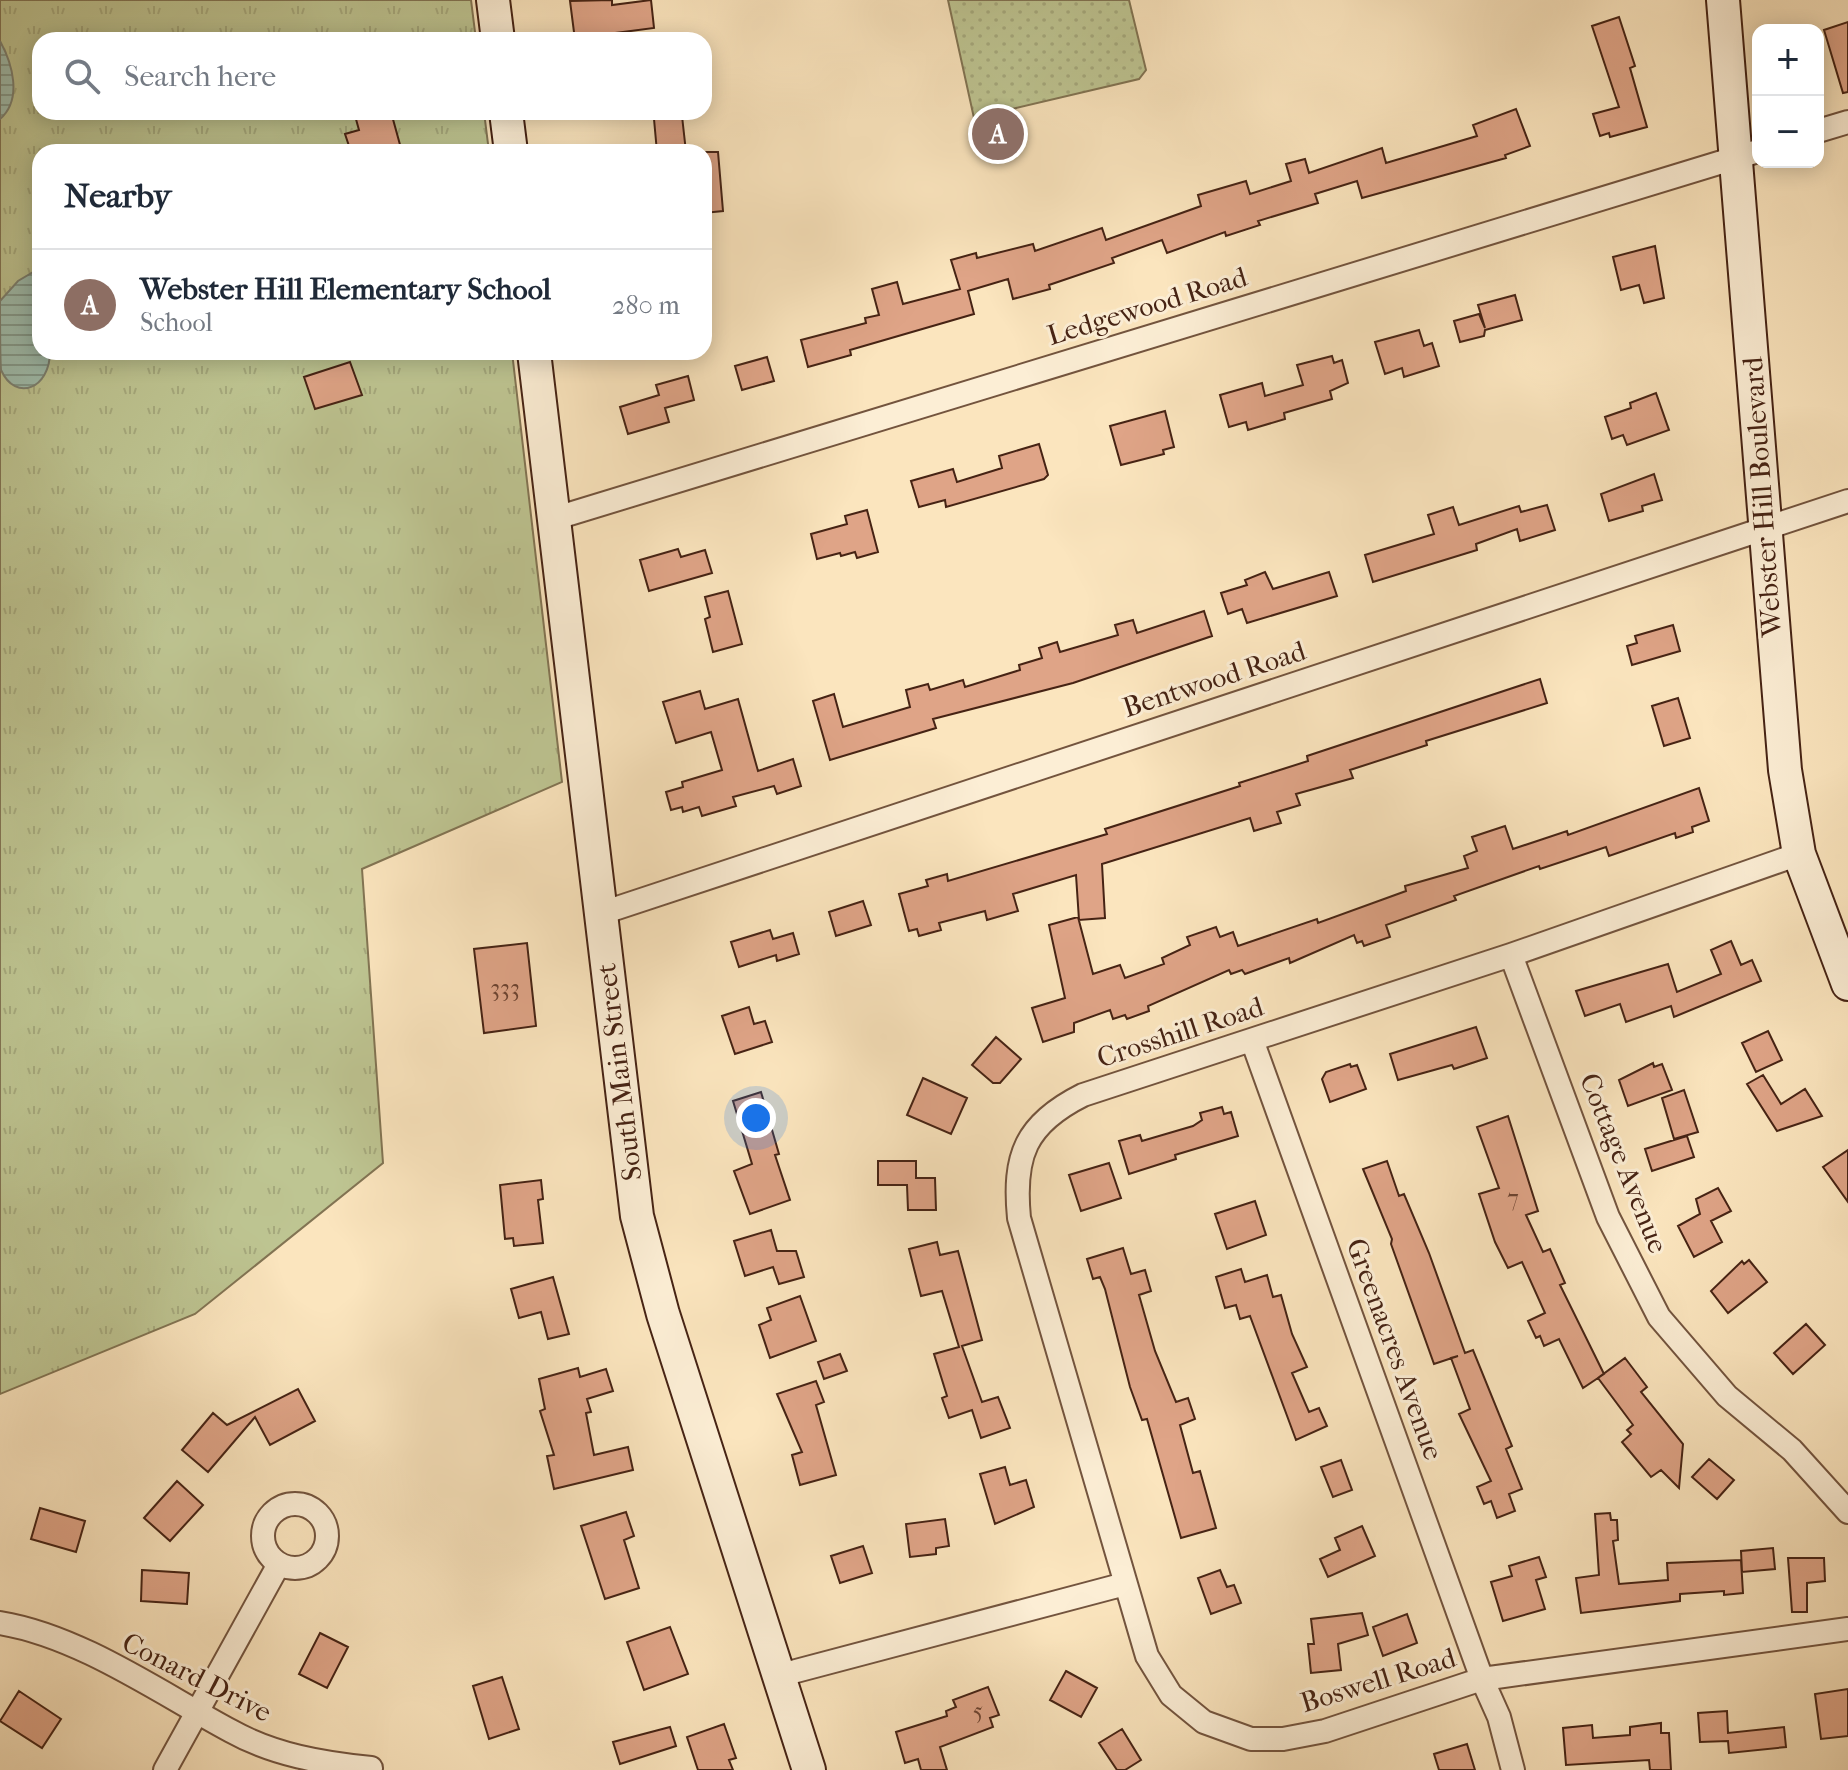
<!DOCTYPE html>
<meta charset="utf-8">
<style>
:root{--surface:#fff;--page:#f2f2f3;--text:#1f2937;--muted:#747a83;--line:#e0e1e3;--accent:#7c3aed}
body{margin:0;font-family:"IM FELL French Canon",serif;background:var(--page);color:var(--text)}
.controls{position:absolute;right:24px;top:24px;display:grid;overflow:hidden;border-radius:16px;box-shadow:0 4px 20px #0003}
.controls button{width:72px;height:72px;display:grid;place-items:center;padding:0;border:0;border-bottom:2px solid var(--line);background:var(--surface);color:var(--text);font:40px sans-serif}
.you{position:absolute;left:756px;top:1118px;width:28px;height:28px;margin:-20px;border:6px solid #fff;border-radius:50%;background:#1a73e8;box-shadow:0 0 0 12px #1a73e833}
.badge{display:grid;place-items:center;width:52px;height:52px;border-radius:50%;background:var(--accent);color:#fff;font-size:26px;font-weight:700}
.pin{position:absolute;translate:-50% -50%;border:4px solid #fff;box-shadow:0 2px 8px #0006}
.list{margin:0;padding:0;list-style:none}
h2{display:flex;justify-content:space-between;align-items:center;height:104px;margin:0;padding:0 32px;font-size:34px}
h2 small{font-size:26px;font-weight:400;color:var(--muted)}
.list li{display:grid;grid-template-columns:52px 1fr auto;gap:24px;align-items:center;box-sizing:border-box;height:112px;padding:0 32px;border-top:2px solid var(--line)}
.list b{display:block;font-size:30px;white-space:nowrap}
.list p{margin:0;font-size:26px;white-space:nowrap;color:var(--muted)}
.list em{font-size:26px;font-style:normal;color:var(--muted)}
.icon{flex:none;width:44px;height:44px;fill:none;stroke:currentColor;stroke-width:2;stroke-linecap:round;stroke-linejoin:round}
.map{position:relative;flex:none;width:1848px;height:1770px;overflow:hidden}
.search{position:absolute;background:var(--surface);box-shadow:0 4px 20px #0003;left:32px;top:32px;width:680px;height:88px;display:flex;align-items:center;gap:20px;box-sizing:border-box;padding:0 28px;border-radius:24px;color:var(--muted);font-size:30px}
.panel{position:absolute;background:var(--surface);box-shadow:0 4px 20px #0003;left:32px;top:144px;width:680px;height:216px;border-radius:24px}
.map>svg:first-child{display:block}
</style>
<div class="map">
<svg width="1848" height="1770" viewBox="0 0 1848 1770">
<defs>
<pattern id="grass-tufts" width="24" height="20" patternUnits="userSpaceOnUse" patternTransform="scale(2)"><rect width="24" height="20" fill="#bec592"/><path d="M3 7l-1-3M5 7V3M7 7l1-3M15 17l-1-3M17 17v-4M19 17l1-3" fill="none" stroke="#a5a97d"/></pattern>
<pattern id="park-dots" width="8" height="8" patternUnits="userSpaceOnUse" patternTransform="scale(2)"><rect width="8" height="8" fill="#bec592"/><path d="M2 2h.1M6 6h.1" fill="none" stroke="#a5a97d" stroke-width="1.8" stroke-linecap="round"/></pattern>
<pattern id="water-rules" width="6" height="5" patternUnits="userSpaceOnUse" patternTransform="scale(2)"><rect width="6" height="5" fill="#9fbfb0"/><path d="M0 2.5h6" fill="none" stroke="#839b8e"/></pattern>
</defs>
<rect width="100%" height="100%" fill="#fbe5be"/>
<filter id="stains"><feTurbulence type="fractalNoise" baseFrequency=".0025" numOctaves="4"/><feColorMatrix values="0 0 0 0 .2 0 0 0 0 .09 0 0 0 0 .02 0 0 0 .5 -.17"/></filter>
<radialGradient id="worn" r=".72"><stop offset=".6" stop-color="#630" stop-opacity="0"/><stop offset="1" stop-color="#630" stop-opacity=".3"/></radialGradient>
<!-- grass -->
<path fill="url(#grass-tufts)" stroke="#827453" stroke-width="2" d="M0 0H471L476 40H40V112H484L489 152H40V352H512L562 782 362 869 383 1163 195 1314 0 1394Z"/>
<!-- park -->
<path fill="url(#park-dots)" stroke="#827453" stroke-width="2" d="M948 0H1129L1146 70 1139 79 974 118Z"/>
<!-- water -->
<path fill="url(#water-rules)" stroke="#7b8172" stroke-width="2" d="M0 41C12 63 23 99 0 119Z
M40 268V352H50C50 388 16 403 1 370 0 357 0 317 0 301L18 281Z"/>
<!-- building -->
<path fill="#dfa487" stroke="#462314" stroke-width="2" d="M612 0V5L651 0 654 28 616 33V40H575L570 1Z
M1619 17 1635 66 1630 68 1647 127 1610 137 1609 133 1600 136 1593 114 1619 107 1592 26Z
M1848 22V92L1843 93 1824 30Z
M1516 109 1530 146 1505 155 1506 158 1362 198 1357 181 1315 194 1318 203 1258 221 1260 225 1226 236 1225 232 1167 253 1162 240 1112 258 1114 263 1049 285 1050 289 1013 299 1008 279 968 291 974 314 850 350 851 355 808 367 801 340 866 323 865 318 879 315 872 289 897 282 903 304 960 289 951 260 976 253 977 258 1033 244 1035 251 1102 228 1106 240 1201 206 1198 195 1246 181 1250 194 1291 181 1286 164 1305 159 1309 173 1382 148 1386 163 1477 136 1473 125Z
M354 112H391L402 152H351L345 134 359 130Z
M682 116 686 152H657L654 119Z
M704 152H718L723 211 704 213Z
M1655 246 1664 298 1644 303 1639 285 1621 290 1613 257Z
M1515 295 1522 320 1485 330 1484 336 1460 342 1454 321 1479 314 1485 328 1478 305Z
M1419 330 1424 346 1432 343 1439 366 1404 377 1402 368 1385 374 1375 342Z
M1332 356 1334 363 1342 360 1348 383 1330 391 1332 399 1284 413 1285 419 1248 430 1246 422 1229 427 1220 395 1262 383 1265 396 1303 385 1297 365Z
M767 357 774 381 742 390 735 366Z
M350 362 362 395 315 409 304 377Z
M688 376 694 400 665 408 669 422 628 434 620 407 659 395 656 385Z
M1656 393 1669 430 1627 445 1623 435 1612 439 1605 417 1631 408 1630 403Z
M1165 411 1174 447 1163 450 1164 454 1121 465 1110 426Z
M1039 444 1048 475 1044 479 946 507 945 500 919 507 911 481 953 469 957 482 1002 468 999 456Z
M1654 474 1662 500 1642 506 1643 511 1609 521 1601 494Z
M1547 505 1555 530 1520 541 1517 529 1476 544 1477 550 1373 582 1365 555 1434 534 1428 515 1453 507 1459 525 1519 506 1521 512Z
M867 510 878 552 857 558 855 552 841 556 840 553 817 559 811 534 847 524 845 516Z
M678 549 681 557 705 550 712 573 649 591 640 560Z
M1265 572 1273 589 1329 572 1337 596 1247 623 1242 609 1228 614 1221 593 1247 585 1245 580Z
M728 591 742 644 713 652 705 619 710 617 705 597Z
M1204 611 1212 636 1073 683 933 719 936 728 830 760 813 701 834 694 843 727 910 707 906 690 928 684 930 690 963 680 965 687 1020 670 1019 665 1042 658 1039 648 1057 642 1060 652 1118 635 1115 625 1133 620 1137 633Z
M1673 625 1680 651 1632 665 1627 646 1637 643 1635 636Z
M1540 679 1547 703 1426 741 1427 745 1350 770 1353 778 1296 794 1300 805 1277 812 1281 823 1254 831 1250 818 1102 864 1105 918 1079 920 1076 875 1013 894 1018 911 987 920 985 911 939 923 941 930 919 936 917 929 909 931 899 894 928 886 926 880 947 874 948 881 1107 834 1105 829 1240 786 1239 783 1308 761 1307 756Z
M700 691 705 709 738 699 758 771 793 759 801 786 777 794 774 786 733 797 736 806 702 816 699 807 683 812 682 807 671 810 666 792 683 787 682 782 722 770 711 732 676 743 663 702Z
M1678 698 1690 738 1664 746 1652 706Z
M1699 788 1709 821 1692 827 1693 832 1676 838 1675 833 1609 856 1606 847 1540 869 1539 866 1454 896 1456 900 1386 925 1390 937 1364 946 1362 941 1357 943 1354 935 1290 963 1289 958 1245 974 1242 970 1231 974 1229 970 1148 1006 1149 1011 1127 1019 1125 1015 1113 1019 1110 1010 1074 1023V1032L1043 1042 1032 1008 1065 998 1049 925 1078 917 1093 974 1120 965 1125 978 1164 964 1162 958 1190 945 1187 937 1216 927 1220 937 1233 932 1238 946 1317 919 1318 923 1406 891 1405 886 1468 868 1464 856 1477 851 1472 837 1505 826 1513 849 1567 831 1568 835Z
M863 901 871 925 836 936 829 912Z
M770 930 773 939 793 933 799 954 777 961 776 955 739 967 731 942Z
M1731 941 1741 965 1752 960 1761 981 1674 1017 1671 1006 1626 1022 1620 1004 1585 1016 1576 991 1668 964 1677 992 1721 974 1711 950Z
M527 943 536 1026 484 1033 474 949Z
M749 1007 754 1024 765 1021 772 1042 735 1054 722 1016Z
M1476 1027 1487 1058 1454 1069 1452 1065 1398 1080 1390 1054Z
M1768 1031 1782 1060 1756 1072 1742 1043Z
M996 1037 1021 1059 1000 1083H993L972 1065Z
M1653 1063 1654 1067 1662 1064 1672 1090 1628 1106 1619 1080Z
M1350 1064 1351 1067 1357 1065 1366 1089 1330 1102 1322 1079 1326 1072Z
M1763 1075 1781 1104 1805 1089 1822 1116 1777 1131 1747 1084Z
M923 1078 967 1098 951 1134 907 1115Z
M1684 1090 1698 1132 1674 1139 1662 1098Z
M761 1092 779 1154 775 1155 790 1200 750 1214 734 1171 752 1164 733 1101Z
M1222 1107 1224 1114 1231 1112 1238 1136 1175 1155 1176 1159 1129 1174 1119 1141 1140 1135 1142 1141 1193 1126 1202 1120 1200 1113Z
M1508 1116 1538 1211 1526 1215 1543 1252 1550 1249 1565 1283 1560 1285 1604 1374 1583 1388 1559 1339 1544 1346 1540 1336 1536 1338 1528 1321 1545 1313 1522 1262 1508 1268 1495 1242 1479 1194 1499 1188 1477 1127Z
M1687 1136 1694 1157 1652 1171 1645 1149Z
M1848 1150V1202L1823 1167Z
M878 1161H916V1178H935L936 1210H908L907 1185H878Z
M1387 1161 1399 1196 1404 1194 1429 1253 1465 1353 1473 1350 1512 1446 1506 1449 1522 1489 1509 1494 1515 1511 1497 1518 1491 1501 1484 1504 1477 1487 1491 1481 1459 1414 1470 1409 1451 1358 1458 1356 1434 1364 1391 1244 1392 1239 1363 1169Z
M1109 1163 1121 1198 1081 1211 1069 1175Z
M541 1180 543 1199 538 1200 543 1243 514 1246 513 1238 505 1239 500 1185Z
M1718 1188 1731 1211 1711 1221 1722 1242 1694 1257 1678 1226 1700 1214 1696 1199Z
M1255 1201 1266 1235 1227 1249 1215 1214Z
M771 1230 777 1251H796L804 1277 779 1284 773 1267 745 1276 734 1241Z
M937 1242 940 1255 958 1251 982 1340 962 1346 982 1402 998 1397 1010 1428 981 1438 972 1410 949 1418 942 1398 947 1396 934 1354 959 1347 942 1291 921 1296 909 1249Z
M1123 1248 1131 1274 1145 1270 1151 1291 1139 1295 1155 1351 1176 1402 1188 1398 1195 1419 1180 1425 1193 1473 1200 1471 1216 1528 1181 1538 1147 1419 1142 1420 1130 1387 1105 1289 1100 1277 1093 1279 1087 1259Z
M1749 1260 1767 1282 1728 1313 1711 1291 1742 1261 1744 1264Z
M1241 1269 1245 1282 1267 1275 1273 1297 1281 1295 1292 1334 1307 1367 1292 1373 1309 1412 1319 1408 1327 1426 1296 1440 1250 1316 1240 1319 1236 1305 1225 1308 1216 1277Z
M553 1277 569 1334 548 1339 541 1312 519 1318 511 1289Z
M800 1296 816 1341 770 1358 759 1325 771 1320 767 1308Z
M1806 1324 1825 1345 1793 1374 1774 1353Z
M840 1354 847 1371 824 1379 818 1362Z
M1625 1358 1647 1387 1641 1392 1683 1444 1679 1488 1661 1470 1651 1477 1622 1442 1631 1434 1627 1430 1633 1425 1598 1378Z
M578 1368 580 1377 606 1369 613 1391 587 1399 591 1412 586 1413 594 1455 628 1447 633 1470 554 1489 547 1456 554 1455 540 1411 545 1409 539 1379Z
M816 1381 824 1402 816 1405 836 1475 800 1485 792 1455 802 1452 777 1394Z
M298 1389 315 1421 270 1445 255 1417 208 1472 182 1450 213 1413 227 1425Z
M1709 1459 1734 1480 1717 1499 1692 1477Z
M1341 1460 1352 1490 1333 1497 1321 1467Z
M1005 1467 1010 1485 1026 1480 1034 1507 995 1524 980 1474Z
M177 1481 203 1505 170 1541 144 1518Z
M40 1508 85 1521 76 1552 31 1539Z
M626 1512 634 1536 624 1540 639 1588 605 1599 581 1526Z
M1610 1513 1611 1520H1617L1618 1540 1613 1541 1619 1584 1668 1580 1667 1563 1741 1560 1743 1593 1724 1595V1591L1680 1594V1601L1581 1613 1576 1578 1599 1575 1595 1514Z
M945 1519 949 1546 936 1548V1554L910 1557 906 1524Z
M1362 1526 1375 1556 1328 1577 1320 1559 1340 1550 1335 1538Z
M863 1546 872 1573 840 1583 831 1556Z
M1773 1548 1775 1569 1742 1572 1741 1551Z
M1539 1557 1546 1577 1536 1580 1545 1609 1503 1621 1491 1582 1512 1576 1509 1566Z
M1788 1558H1824L1825 1581 1807 1583V1612H1792Z
M142 1570 189 1573 187 1604 141 1601Z
M1220 1570 1227 1587 1234 1585 1241 1603 1211 1614 1198 1578Z
M1362 1613 1368 1635 1338 1644 1341 1670 1311 1673 1308 1644H1314L1311 1619Z
M1407 1614 1417 1643 1383 1656 1373 1627Z
M670 1627 688 1674 644 1690 627 1642Z
M320 1633 348 1647 327 1688 299 1674Z
M1066 1671 1097 1688 1081 1717 1050 1700Z
M502 1677 519 1729 489 1739 473 1686Z
M988 1687 999 1715 990 1718 993 1727 940 1747 947 1770H921L918 1759 905 1763 896 1732 947 1716 946 1711 956 1707 953 1700Z
M1848 1689V1736L1821 1739 1815 1694Z
M19 1691 61 1719 42 1748 0 1721Z
M1727 1711 1728 1733 1784 1727 1786 1747 1729 1753 1728 1741 1700 1742 1698 1713Z
M1661 1723V1733H1669L1671 1770H1650L1649 1760 1566 1765 1563 1728 1592 1725 1593 1738 1630 1735V1727Z
M724 1724 736 1758 729 1760 733 1770H698L687 1737Z
M670 1727 676 1746 620 1764 613 1742Z
M1122 1729 1141 1760 1125 1770H1117L1099 1743Z
M1467 1744 1475 1770H1439L1434 1754Z"/>
<g fill="none" stroke-linecap="round" stroke-linejoin="round">
<!-- street casing -->
<g stroke="#73543e" stroke-width="26">
<path id="street" d="M1818 131 1848 122
M553 519 1758 151
M1799 854 1511 955 1083 1095C1025 1124 1013 1156 1019 1218L1147 1656 1171 1695 1204 1722 1251 1739H1283L1325 1731 1482 1679 1848 1629
M599 914 1848 501
M1511 955 1608 1217 1659 1317 1727 1396 1792 1450 1848 1512
M1252 1040 1482 1679 1499 1717 1513 1770
M263 1536a32 32 0 1 1 64 0a32 32 0 1 1-64 0Z
M0 1623C80 1636 160 1693 231 1731 274 1755 322 1763 371 1768
M781 1675 1125 1584
M165 1770 279 1564"/>
</g>
<!-- secondary casing -->
<g stroke="#462314" stroke-width="36">
<path id="secondary" d="M493 0 498 40
M1723 0 1785 770 1799 854 1848 984
M506 112 511 152
M534 352 637 1216 663 1314 809 1770"/>
</g>
<!-- street -->
<use href="#street" stroke="#fceed5" stroke-width="22"/>
<!-- secondary -->
<use href="#secondary" stroke="#fceed5" stroke-width="32"/>
</g>
<g text-anchor="middle" dominant-baseline="central" stroke-width="6" stroke-linejoin="round" paint-order="stroke">
<!-- number labels -->
<g font-size="24" fill="#6c4331">
<text x="505" y="988">333</text>
<text x="1513" y="1198">7</text>
<text x="978" y="1711">5</text>
</g>
<!-- street labels -->
<g font-size="28" fill="#462314" stroke="#fceed5">
<text transform="translate(1147 306) rotate(-17)">Ledgewood Road</text>
<text transform="translate(1762 497) rotate(-94)">Webster Hill Boulevard</text>
<text transform="translate(1214 679) rotate(-18)">Bentwood Road</text>
<text transform="translate(1180 1032) rotate(-18)">Crosshill Road</text>
<text transform="translate(619 1072) rotate(-97)">South Main Street</text>
<text transform="translate(1624 1163) rotate(68)">Cottage Avenue</text>
<text transform="translate(1395 1349) rotate(70)">Greenacres Avenue</text>
<text transform="translate(197 1677) rotate(27)">Conard Drive</text>
<text transform="translate(1378 1680) rotate(-17)">Boswell Road</text>
</g>
</g>
<rect width="100%" height="100%" filter="url(#stains)"/>
<rect width="100%" height="100%" fill="url(#worn)"/>
</svg>
<div class="controls">
<button>+</button>
<button>−</button>
</div>
<div class="you"></div>
<div class="pin badge" style="left:998px;top:134px;background:#8d6e63">A</div>
<div class="search"><svg class="icon" aria-label="search" viewBox="0 0 24 24"><circle cx="10" cy="10" r="6"/><path d="M15 15l6 6"/></svg>Search here</div>
<section class="panel">
<h2>Nearby<small></small></h2>
<ul class="list">
<li><span class="badge" style="background:#8d6e63">A</span><div><b>Webster Hill Elementary School</b><p>School</p></div><em>280 m</em></li>
</ul>
</section>
</div>
